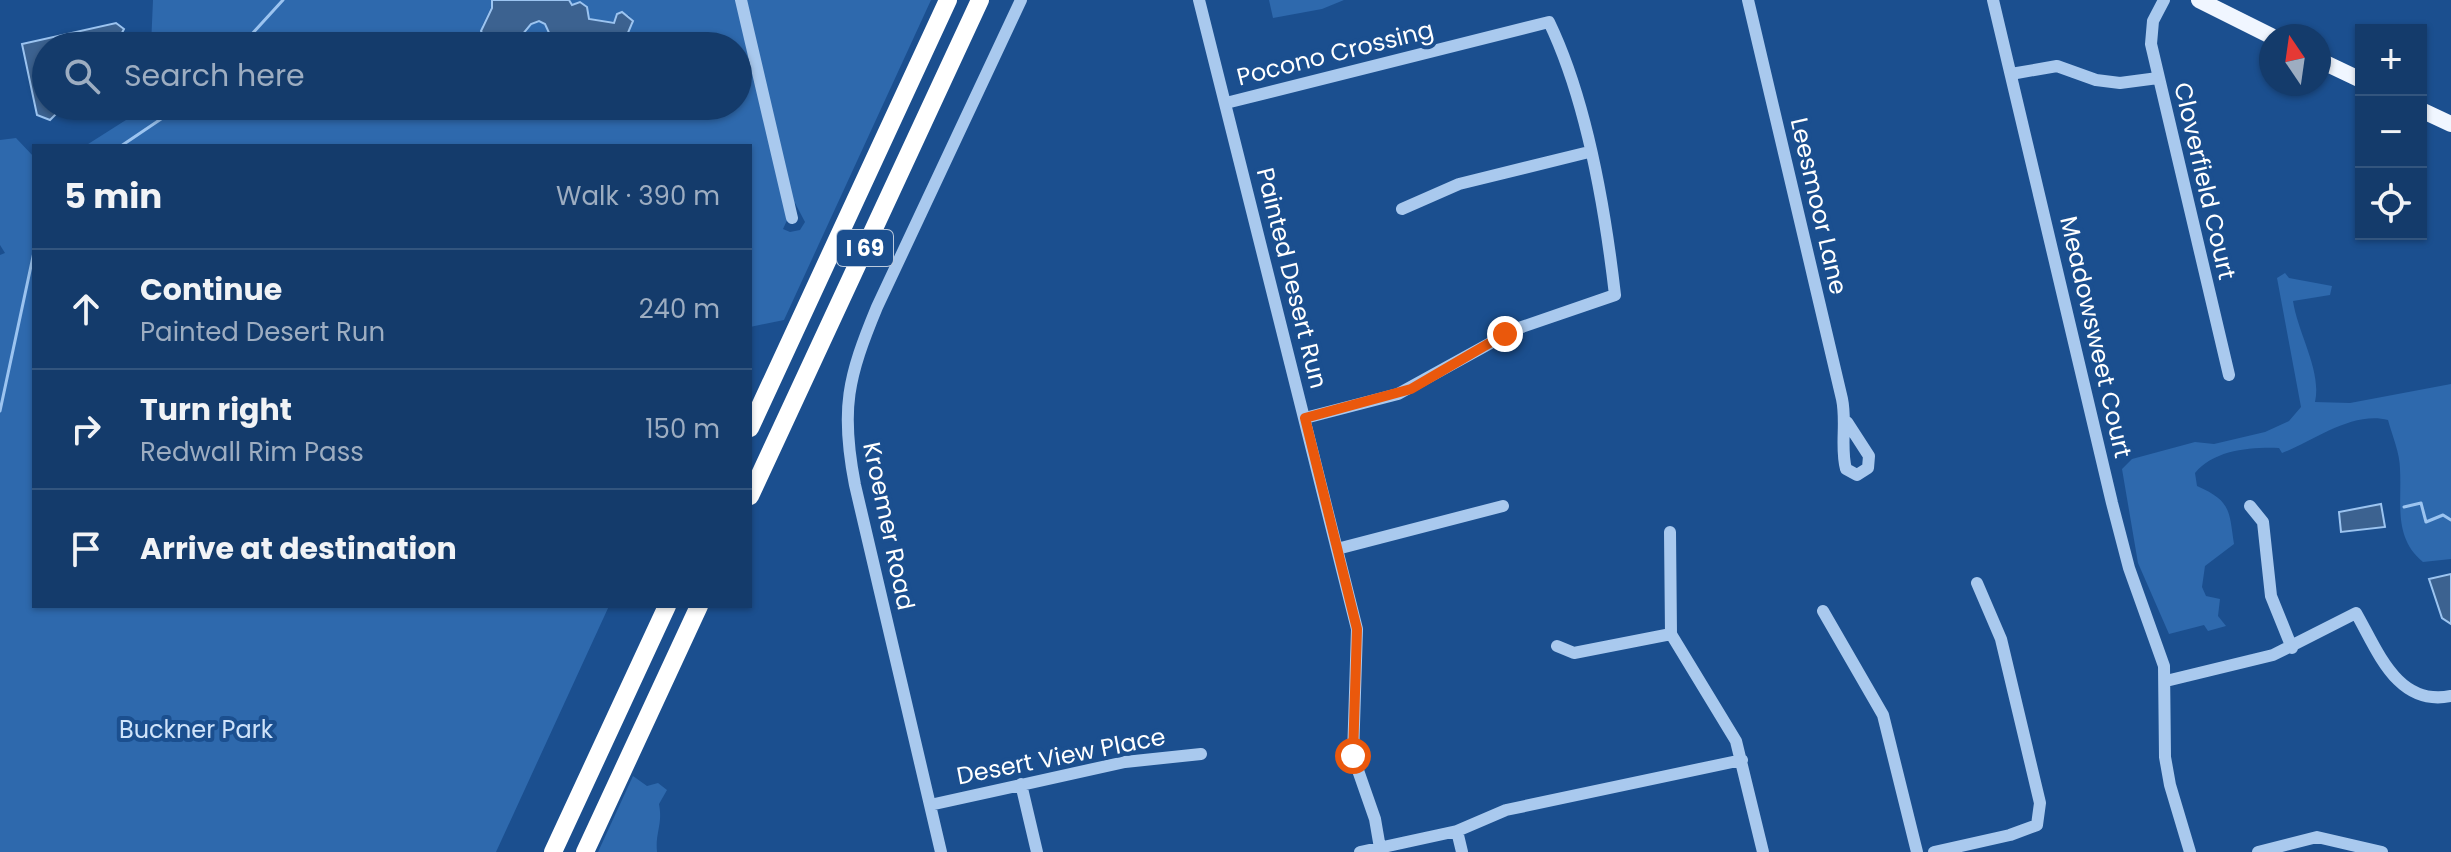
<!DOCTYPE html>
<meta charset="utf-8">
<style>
:root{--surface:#143b6b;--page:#1d4271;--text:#f1f3f6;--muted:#9dadc1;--line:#33557e}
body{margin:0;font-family:Poppins,sans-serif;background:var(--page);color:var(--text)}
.controls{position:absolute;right:24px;top:24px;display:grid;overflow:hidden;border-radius:0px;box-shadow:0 2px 6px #0004}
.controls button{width:72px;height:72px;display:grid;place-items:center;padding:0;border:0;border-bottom:2px solid var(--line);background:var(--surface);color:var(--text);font:40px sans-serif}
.compass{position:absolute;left:2259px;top:24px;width:72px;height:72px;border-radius:50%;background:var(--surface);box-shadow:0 2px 6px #0004;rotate:347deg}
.stop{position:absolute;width:24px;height:24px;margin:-18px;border:6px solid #ea580c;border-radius:50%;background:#fff}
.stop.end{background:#ea580c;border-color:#fff;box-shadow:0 2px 8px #0008}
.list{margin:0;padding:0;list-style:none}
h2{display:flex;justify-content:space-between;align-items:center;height:104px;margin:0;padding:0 32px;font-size:34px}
h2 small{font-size:26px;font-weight:400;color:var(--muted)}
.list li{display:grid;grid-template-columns:52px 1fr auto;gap:24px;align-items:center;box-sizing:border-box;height:120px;padding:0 32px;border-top:2px solid var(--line)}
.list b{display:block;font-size:30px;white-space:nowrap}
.list p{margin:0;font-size:26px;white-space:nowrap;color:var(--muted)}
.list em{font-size:26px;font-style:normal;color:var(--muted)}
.icon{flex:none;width:44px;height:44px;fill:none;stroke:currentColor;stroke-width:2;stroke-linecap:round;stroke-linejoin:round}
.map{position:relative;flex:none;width:2451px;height:852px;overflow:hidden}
.search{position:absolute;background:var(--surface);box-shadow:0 2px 6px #0004;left:32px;top:32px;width:720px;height:88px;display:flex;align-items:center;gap:20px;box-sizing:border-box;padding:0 28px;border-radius:44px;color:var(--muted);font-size:30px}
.panel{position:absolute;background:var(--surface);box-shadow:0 2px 6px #0004;left:32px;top:144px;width:720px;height:464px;border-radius:0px}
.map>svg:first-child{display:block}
</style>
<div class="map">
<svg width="2451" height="852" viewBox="0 0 2451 852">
<rect width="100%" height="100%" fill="#1b4f8f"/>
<!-- green -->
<path fill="#2e69ad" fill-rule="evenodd" d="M153 0H492L493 3 482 26 489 46H151Z
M569 0H931L784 320 750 327V146H85L148 106H738V46H632L627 35 633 24 629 15C616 22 599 27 587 16V7L572 5ZM795 203 805 222 800 230 790 232 783 229Z
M1269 0H1344L1322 9 1273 18Z
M538 21 545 25 555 46H513L531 24Z
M16 138 34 157V606H609L496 852H0V255L5 253 0 245V140Z
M2285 273 2289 278 2332 286 2330 295 2293 301C2298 334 2322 371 2315 402L2350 403 2451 384V559L2423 562C2393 537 2402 504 2400 469 2400 453 2392 435 2388 420 2352 411 2314 441 2282 453L2279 448C2250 447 2214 450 2195 473L2197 486C2231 501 2229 510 2234 544L2205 566 2202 587 2206 596 2220 599 2218 616 2226 626 2208 631 2204 625 2169 634 2138 563 2122 469 2132 459 2195 442 2214 444 2265 432 2289 421 2301 407 2277 278Z
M633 776 647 786 658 783 667 790 659 804C663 825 655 832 657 852H598Z"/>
<!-- water -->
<path fill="#3c6290" stroke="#9cc4f0" stroke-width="2" d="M492 0H569L572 5 580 2 587 7 589 19 614 23 617 14 622 12 633 21 627 35 632 46H555L545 24 539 21 531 24 513 46H489L481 31 492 8Z
M116 23 124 29C112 56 70 46 46 46V106H64L50 120 37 115 22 44Z
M2381 504 2385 527 2341 532 2339 512Z
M2451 574V624L2442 618 2429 579Z"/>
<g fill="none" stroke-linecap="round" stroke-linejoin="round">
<!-- stream -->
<path stroke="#9cc4f0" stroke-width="3" d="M241 46 283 0
M121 146 164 117V106
M0 411 34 252
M2404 507 2421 503 2426 522 2443 515 2451 520"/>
<!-- minor -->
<path stroke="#a9c9ee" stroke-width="12" d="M741 0 792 218
M1199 0 1357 629 1353 756 1375 819 1380 848
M1748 0 1842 399C1847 423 1840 447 1846 469L1857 475 1868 468 1869 456 1847 422
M1993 0 2112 503 2129 568 2164 666 2165 757 2170 785 2190 852
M2164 0 2153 21 2151 44 2229 375
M2011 74 2057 66 2096 80 2120 83 2158 78
M1226 103 1549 22C1587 101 1605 208 1615 295L1516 329 1398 394 1305 418
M1402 209 1459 184 1589 152
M2250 506 2263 522 2271 596 2292 648
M1670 532 1671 634 1736 741 1763 852
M1337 549 1503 506
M1823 611 1883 715 1917 852
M1557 646 1574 653 1671 634
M2166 681 2273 655 2356 613C2378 651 2397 707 2451 696
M1021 784 1037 852
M930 805 1125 762 1201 754
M1457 831 1462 852
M941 852 855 485C840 409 848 377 877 307L1021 0
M1360 852 1457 831 1506 810 1742 760
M1934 852 2010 835 2037 825 2040 803 2001 639 1977 583
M2258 852 2317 837 2382 852"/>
<!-- major -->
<path stroke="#f0f6ff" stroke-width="16" d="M2199 0 2271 36
M2319 60 2361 80
M2421 110 2451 124"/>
<!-- highway -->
<path stroke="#fff" stroke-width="18" d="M750 428 948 0
M750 496 980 0
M553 852 667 606
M585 852 699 606"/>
</g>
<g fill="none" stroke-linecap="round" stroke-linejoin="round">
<!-- route -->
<path stroke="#ea580c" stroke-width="10" d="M1353 756 1357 629 1305 418 1411 389 1505 334"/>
</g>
<g text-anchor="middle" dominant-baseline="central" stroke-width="8" stroke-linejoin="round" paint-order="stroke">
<!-- shield labels -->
<rect fill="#1b4f8f" stroke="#bbcadd" stroke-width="2" x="837" y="230" width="56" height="36" rx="6"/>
<g font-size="22" font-weight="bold" fill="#fff">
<text x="865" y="248">I 69</text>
</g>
<!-- street labels -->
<g font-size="24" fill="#fff" stroke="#1b4f8f">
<text transform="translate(1335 53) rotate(-14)">Pocono Crossing</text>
<text transform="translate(2205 181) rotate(77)">Cloverfield Court</text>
<text transform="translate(1819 206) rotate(77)">Leesmoor Lane</text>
<text transform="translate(1292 278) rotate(76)">Painted Desert Run</text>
<text transform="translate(2096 337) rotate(77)">Meadowsweet Court</text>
<text transform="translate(889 526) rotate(78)">Kroemer Road</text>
<text transform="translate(1061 756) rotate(-11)">Desert View Place</text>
</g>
<!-- park labels -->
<g font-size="24" fill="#cfe3fa" stroke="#1b4f8f">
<text x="196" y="729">Buckner Park</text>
</g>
</g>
</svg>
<div class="controls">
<button>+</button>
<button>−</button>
<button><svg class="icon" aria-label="locate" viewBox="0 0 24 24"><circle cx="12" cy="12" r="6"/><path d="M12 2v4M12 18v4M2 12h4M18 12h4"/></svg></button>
</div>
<svg class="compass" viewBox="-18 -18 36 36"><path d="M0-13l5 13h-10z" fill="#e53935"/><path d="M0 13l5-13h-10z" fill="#9dadc1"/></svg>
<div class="stop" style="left:1353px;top:756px"></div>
<div class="stop end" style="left:1505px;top:334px"></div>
<div class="search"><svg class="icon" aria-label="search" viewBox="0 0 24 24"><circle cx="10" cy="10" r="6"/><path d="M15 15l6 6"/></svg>Search here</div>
<section class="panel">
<h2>5 min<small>Walk · 390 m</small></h2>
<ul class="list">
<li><svg class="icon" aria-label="ahead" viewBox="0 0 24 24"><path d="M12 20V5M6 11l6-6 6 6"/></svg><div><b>Continue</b><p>Painted Desert Run</p></div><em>240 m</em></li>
<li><svg class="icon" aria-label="right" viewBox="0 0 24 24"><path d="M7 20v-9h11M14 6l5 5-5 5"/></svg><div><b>Turn right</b><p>Redwall Rim Pass</p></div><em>150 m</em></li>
<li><svg class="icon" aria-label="arrive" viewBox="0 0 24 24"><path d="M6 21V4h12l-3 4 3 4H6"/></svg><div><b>Arrive at destination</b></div></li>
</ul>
</section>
</div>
